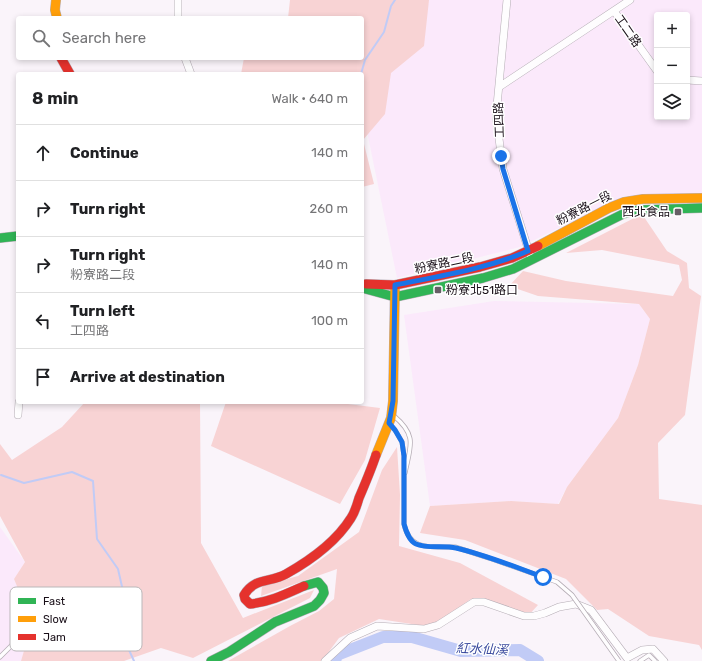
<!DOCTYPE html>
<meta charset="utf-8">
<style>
:root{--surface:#fff;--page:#f2f2f2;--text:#202124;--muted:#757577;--line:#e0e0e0}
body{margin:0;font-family:Rubik,"Noto Sans TC",sans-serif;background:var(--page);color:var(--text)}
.controls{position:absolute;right:12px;top:12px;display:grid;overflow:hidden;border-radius:4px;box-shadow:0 2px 6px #0003}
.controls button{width:36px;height:36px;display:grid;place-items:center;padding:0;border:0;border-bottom:1px solid var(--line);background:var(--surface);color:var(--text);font:20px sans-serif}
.stop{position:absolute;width:12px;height:12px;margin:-9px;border:3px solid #1a73e8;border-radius:50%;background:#fff}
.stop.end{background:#1a73e8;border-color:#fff;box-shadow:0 1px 4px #0008}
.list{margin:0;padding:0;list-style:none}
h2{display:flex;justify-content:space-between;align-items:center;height:52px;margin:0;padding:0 16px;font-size:17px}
h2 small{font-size:13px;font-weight:400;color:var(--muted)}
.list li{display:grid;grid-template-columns:26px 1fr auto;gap:12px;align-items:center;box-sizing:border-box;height:56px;padding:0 16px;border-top:1px solid var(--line)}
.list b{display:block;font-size:15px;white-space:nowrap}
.list p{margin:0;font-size:13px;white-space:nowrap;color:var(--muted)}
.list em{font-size:13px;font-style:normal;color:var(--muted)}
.icon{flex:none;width:22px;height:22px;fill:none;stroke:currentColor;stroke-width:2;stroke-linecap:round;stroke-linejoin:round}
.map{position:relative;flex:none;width:702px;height:661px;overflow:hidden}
.search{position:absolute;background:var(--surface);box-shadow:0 2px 6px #0003;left:16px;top:16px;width:348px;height:44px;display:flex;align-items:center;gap:10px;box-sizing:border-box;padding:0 14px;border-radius:4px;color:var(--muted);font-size:15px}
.panel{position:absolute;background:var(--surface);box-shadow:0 2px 6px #0003;left:16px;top:72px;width:348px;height:332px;border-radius:4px}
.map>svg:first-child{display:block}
</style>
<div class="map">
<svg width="702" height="661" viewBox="0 0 702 661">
<rect width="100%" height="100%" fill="#faf4fa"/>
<!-- built -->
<path fill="#fbe9fb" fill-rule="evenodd" d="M407 0H702V193L624 196 520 247 397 278 362 107ZM657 15H687V117H657Z
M494 301 639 304 650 319 638 365 618 418 567 487 558 504 511 501 430 506 404 315Z
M0 527 25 562 14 579 32 623 21 661H0Z"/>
<!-- green -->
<path fill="#f8d3d4" d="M290 0H429L424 46 391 73 385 114 363 140 374 184 362 187V74H241L244 58H362V18H288Z
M642 214 667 251 687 263 689 288 701 296 685 415 658 443 659 499 702 505V650L699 645 649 636 608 609 597 610 566 579 465 540 420 533 430 506 511 501 559 504 567 487 618 418 638 365 650 319 639 304 538 296 509 286 523 271 566 281 673 296 682 280 679 265 602 250 566 253Z
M85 402H200L201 543 243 618 314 590 310 598 193 658 161 648 124 661H21L32 623 14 579 25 562 0 516V444L12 460 62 427Z
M226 402H332L380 408 365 460 340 504 211 446Z
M397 447 400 495 399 546 460 563 538 605 527 617 483 599H471L431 627 379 619 339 638 322 661H228L290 626 319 611 334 599 337 569 261 596 262 586 298 576 359 532 382 470Z"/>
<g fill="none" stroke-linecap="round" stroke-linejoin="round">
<!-- stream -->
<path stroke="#c1cbf6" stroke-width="2" d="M361 74 365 60 384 32 391 6 395 0
M1 475 24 483 72 472 93 481 97 539 118 569 123 591 117 607 118 626 134 661"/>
<!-- river -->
<path stroke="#c1cbf6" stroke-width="12" d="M335 661 337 655 383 637H412L461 651 520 650 538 661"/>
<!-- lane casing -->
<g stroke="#b5adb5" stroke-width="5">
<path id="lane" d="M394 416C418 436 410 447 405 473
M390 424 395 430 402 442 404 456V524C410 552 431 546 455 547
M0 657 27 630
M640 661 649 655 655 661"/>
</g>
<!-- street casing -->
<g stroke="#b5adb5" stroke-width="8">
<path id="street" d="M507 0 496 116 503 169 530 255
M614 11 657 71
M178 18V0
M185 58 191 74
M687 80 702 81
M499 87 630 0
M18 415 19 402
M325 661 350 638 377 626 424 629 438 625 474 602H484L524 616H534L545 613 559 607 576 604 591 610 627 658 642 650 653 649 664 661"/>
</g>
<!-- fast casing -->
<g stroke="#b5adb5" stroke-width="10">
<path id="fast" d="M0 238 18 236
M362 288 395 297 483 278 513 269 623 214 638 210 702 208
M211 661 229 652 275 622 314 606 320 600 324 593 323 588 318 582 304 586"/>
</g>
<!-- slow casing -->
<g stroke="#b5adb5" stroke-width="10">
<path id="slow" d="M56 0 55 10 57 18
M538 246 609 208 624 202 643 199 702 198
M376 455 391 418 393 401 395 285"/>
</g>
<!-- jam casing -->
<g stroke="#b5adb5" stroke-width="10">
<path id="jam" d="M61 58 70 74
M366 284 395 285 480 267 512 258 538 246
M304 586C286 594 270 602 250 604L245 599 244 595C255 577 270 583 286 574 311 560 336 542 351 518 355 512 357 505 359 498 365 484 371 470 376 455"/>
</g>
<!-- lane -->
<use href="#lane" stroke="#fefdfe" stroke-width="3.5"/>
<!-- street -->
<use href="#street" stroke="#fefdfe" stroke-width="7"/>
<!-- fast -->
<use href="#fast" stroke="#30b455" stroke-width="9"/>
<!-- slow -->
<use href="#slow" stroke="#ff9f0a" stroke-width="9"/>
<!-- jam -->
<use href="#jam" stroke="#e5322d" stroke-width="9"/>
<!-- lane-bridge casing -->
<g stroke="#b5adb5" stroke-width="5" stroke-linecap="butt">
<path id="lane-bridge" d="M455 547 489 558 557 582 572 595 619 661"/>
</g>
<!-- lane-bridge -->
<use href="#lane-bridge" stroke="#fefdfe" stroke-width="3.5"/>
</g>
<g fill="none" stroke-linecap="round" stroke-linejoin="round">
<!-- route -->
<path stroke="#1a73e8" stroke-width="5" d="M501 156 503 169 528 251C486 269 440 276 395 285L393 401 389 423 395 430 402 442 404 456V524C406 531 409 541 416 544 427 549 444 545 456 548 486 555 515 567 543 577"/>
</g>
<!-- markers -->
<g fill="#675e66" stroke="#fff" stroke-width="1.5">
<rect x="674" y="208" width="8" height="8" rx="2"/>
<rect x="434" y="286" width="8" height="8" rx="2"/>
</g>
<g text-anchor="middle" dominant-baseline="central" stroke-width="3" stroke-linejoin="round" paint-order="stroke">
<!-- street labels -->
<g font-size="12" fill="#180e17" stroke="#fff">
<text transform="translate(628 31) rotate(55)">工二路</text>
<text transform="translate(499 120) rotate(-92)">工四路</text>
<text transform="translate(584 208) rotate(-27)">粉寮路一段</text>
<text transform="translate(444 263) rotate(-12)">粉寮路二段</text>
</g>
<!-- poi labels -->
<g font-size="12" fill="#180e17" stroke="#fff" text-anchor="end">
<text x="670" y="212">西北食品</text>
<text x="446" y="290" text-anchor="start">粉寮北51路口</text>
</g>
<!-- water labels -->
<g font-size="13" font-style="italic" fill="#39499d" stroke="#fff">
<text transform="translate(482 649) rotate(2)">紅水仙溪</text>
</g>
</g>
<!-- legend -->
<rect x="10" y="587" width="132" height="64" rx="6" fill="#fff" stroke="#bab7b9" stroke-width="1"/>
<rect x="18" y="598" width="18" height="6" fill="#30b455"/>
<rect x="18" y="616" width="18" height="6" fill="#ff9f0a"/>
<rect x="18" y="634" width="18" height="6" fill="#e5322d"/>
<g font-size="11" fill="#180e17">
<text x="43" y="605">Fast</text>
<text x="43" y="623">Slow</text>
<text x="43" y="641">Jam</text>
</g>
</svg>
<div class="controls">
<button>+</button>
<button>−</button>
<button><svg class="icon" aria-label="layers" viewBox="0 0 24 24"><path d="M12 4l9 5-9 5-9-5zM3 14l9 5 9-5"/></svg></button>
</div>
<div class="stop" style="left:543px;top:577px"></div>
<div class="stop end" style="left:501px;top:156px"></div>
<div class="search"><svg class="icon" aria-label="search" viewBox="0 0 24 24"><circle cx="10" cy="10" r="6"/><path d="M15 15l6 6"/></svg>Search here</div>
<section class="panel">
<h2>8 min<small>Walk · 640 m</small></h2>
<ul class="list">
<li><svg class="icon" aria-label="ahead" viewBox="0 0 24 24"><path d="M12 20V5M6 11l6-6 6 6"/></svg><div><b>Continue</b></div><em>140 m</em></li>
<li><svg class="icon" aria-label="right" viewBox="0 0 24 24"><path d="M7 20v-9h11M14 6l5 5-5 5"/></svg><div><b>Turn right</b></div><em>260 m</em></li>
<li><svg class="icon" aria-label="right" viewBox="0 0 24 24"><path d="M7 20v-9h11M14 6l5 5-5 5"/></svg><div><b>Turn right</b><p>粉寮路二段</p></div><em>140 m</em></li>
<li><svg class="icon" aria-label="left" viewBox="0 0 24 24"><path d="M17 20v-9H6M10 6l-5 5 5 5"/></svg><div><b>Turn left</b><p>工四路</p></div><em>100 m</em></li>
<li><svg class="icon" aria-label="arrive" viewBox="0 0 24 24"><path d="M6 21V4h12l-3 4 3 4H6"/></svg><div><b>Arrive at destination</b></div></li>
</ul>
</section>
</div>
